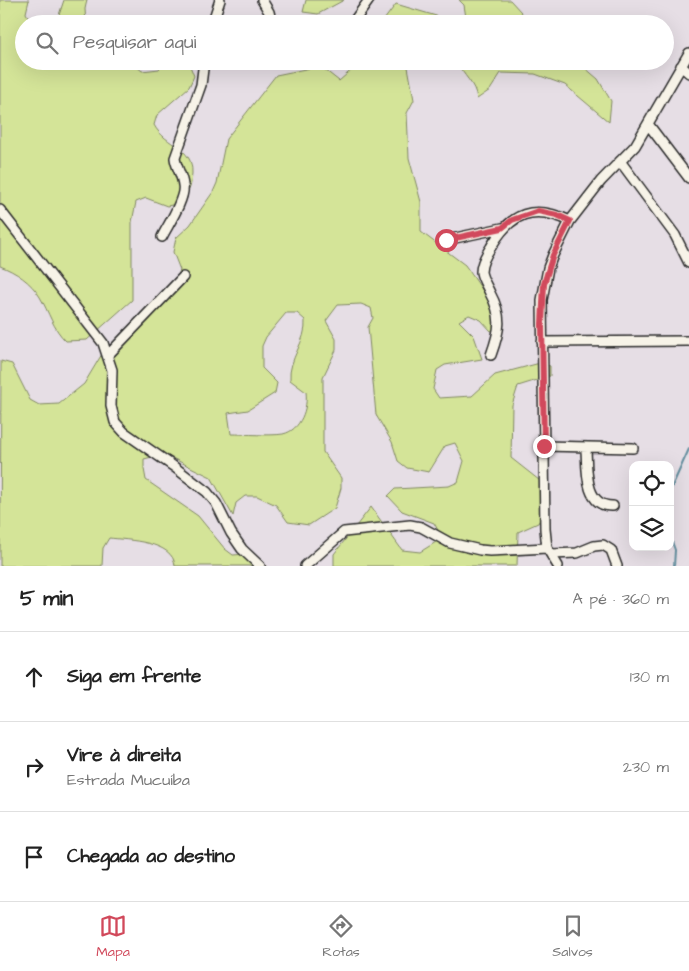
<!DOCTYPE html>
<html lang="pt">
<meta charset="utf-8">
<style>
:root{--surface:#fff;--page:#f6f6f6;--text:#222;--muted:#767676;--line:#e0e0e0;--accent:#d1495b}
body{margin:0;font-family:"Architects Daughter",sans-serif;background:var(--page);color:var(--text)}
.controls{position:absolute;right:15px;bottom:15px;display:grid;overflow:hidden;border-radius:10px;box-shadow:0 5px 20px #0002}
.controls button{width:45px;height:45px;display:grid;place-items:center;padding:0;border:0;border-bottom:1px solid var(--line);background:var(--surface);color:var(--text);font:25px sans-serif}
.stop{position:absolute;width:15px;height:15px;margin:-11px;border:4px solid #d1495b;border-radius:50%;background:#fff}
.stop.end{background:#d1495b;border-color:#fff;box-shadow:0 1px 5px #0008}
.list{margin:0;padding:0;list-style:none}
h2{display:flex;justify-content:space-between;align-items:center;height:65px;margin:0;padding:0 20px;font-size:21px}
h2 small{font-size:16px;font-weight:400;color:var(--muted)}
.list li{display:grid;grid-template-columns:32px 1fr auto;gap:15px;align-items:center;box-sizing:border-box;height:90px;padding:0 20px;border-top:1px solid var(--line)}
.list b{display:block;font-size:19px;white-space:nowrap}
.list p{margin:0;font-size:16px;white-space:nowrap;color:var(--muted)}
.list em{font-size:16px;font-style:normal;color:var(--muted)}
.icon{flex:none;width:28px;height:28px;fill:none;stroke:currentColor;stroke-width:2;stroke-linecap:round;stroke-linejoin:round}
.map{position:relative;flex:none;width:689px;height:566px;overflow:hidden}
.search{position:absolute;background:var(--surface);box-shadow:0 5px 20px #0002;left:15px;right:15px;top:15px;height:55px;display:flex;align-items:center;gap:12px;box-sizing:border-box;padding:0 18px;border-radius:28px;color:var(--muted);font-size:19px}
.sheet{height:335px;background:var(--surface)}
nav{display:flex;justify-content:space-around;align-items:center;box-sizing:border-box;height:70px;border-top:1px solid var(--line);background:var(--surface);font-size:14px;color:var(--muted)}
nav a{display:grid;justify-items:center;gap:2px}
nav .on{color:var(--accent)}
.map>svg:first-child{display:block}
</style>
<div class="map">
<svg width="689" height="566" viewBox="0 0 689 566">
<rect width="100%" height="100%" fill="#e6dee5"/>
<filter id="ink" filterUnits="userSpaceOnUse"><feTurbulence type="fractalNoise" baseFrequency=".02" numOctaves="2"/><feDisplacementMap in="SourceGraphic" scale="10" xChannelSelector="R" yChannelSelector="G"/><feConvolveMatrix kernelMatrix="1 2 1 2 8 2 1 2 1" color-interpolation-filters="sRGB"/></filter>
<g filter="url(#ink)">
<!-- green -->
<path fill="#d4e498" stroke="#808862" fill-rule="evenodd" d="M0 0H29L26 13 32 24H24V61H130L142 71 159 69 166 61H188L194 76 189 87 157 115 154 125C166 147 193 146 192 173 191 191 189 191 177 204L167 206 146 198 136 202 132 222V300L87 340 66 341C53 329 49 312 40 297 31 282 16 272 0 266Z
M64 0H87L85 9 86 24H56Z
M306 0H344L318 14 303 12Z
M459 0H510L532 24H467L464 5Z
M396 4 463 24H381Z
M357 61H415L408 67 414 100 407 113 409 158 421 202V232L465 265 493 305 496 317V330L491 331 481 320 469 315 459 321 474 336 482 359 445 365 437 370 433 389 439 398 472 396 495 375 540 363 550 366V376L518 386 512 405 511 458 544 484 548 505 538 523 518 532 517 566H334V554L371 507 402 550 420 552 436 542 439 532 434 523 402 511 388 496 395 489 449 486 458 482 464 461 455 443 445 446 429 472 407 468 398 461 392 442 376 415 368 327 373 318 371 308 361 304 338 305 326 321 336 339V350L323 377V452L341 478V488L335 508 309 525 288 522 276 505 257 496H245L236 503 233 516 211 477 164 454 144 459V469L146 480 198 516 225 549 233 555 247 554 267 566H175C174 541 127 540 109 538L103 548 102 566H0L1 361 12 364 30 400 39 405 59 404 84 384 105 349 129 341 133 328 173 289 180 270 173 252 176 238 190 225 213 192 217 183 226 139 276 75 320 66 339 81 356 66ZM286 313H297L305 320C307 342 288 358 290 380L306 392C308 408 301 430 283 434 271 436 245 434 231 434L228 413 248 410 275 393 277 383 262 368V346L266 337Z
M457 61H577L598 79 611 101 609 122 565 85 535 74 501 73 490 90 477 99C475 82 463 77 457 61Z"/>
<g fill="none" stroke-linecap="round" stroke-linejoin="round">
<!-- stream -->
<path stroke="#658f9f" stroke-width="2" d="M670 491 689 449
M670 536 675 550 674 566"/>
<!-- minor casing -->
<g stroke="#2b2b2b" stroke-width="12">
<path id="minor" d="M262 0 269 12 272 24
M212 24 220 0
M352 24 369 0
M681 66 689 73
M648 124 689 178
M620 161 675 235 689 263
M0 210 103 343 112 370 111 406 115 422 124 432 173 466 207 492 216 503 231 533 242 549 260 566
M162 237C168 225 186 198 183 185 182 175 176 167 175 158L201 85 204 61
M446 240 502 228
M542 342 689 341
M108 355 183 277
M491 355C500 330 503 317 490 293 487 286 482 279 481 272 481 264 487 253 491 247 511 212 534 204 570 221
M544 446 633 448
M586 447C587 468 584 507 613 506
M551 554 577 553 594 546 603 545 611 550 617 566
M305 566 344 532 410 525 421 527 450 543 480 550 490 551 547 548
M558 566 547 548 545 529 542 300 548 268 553 255 570 221 601 181 635 146 689 53"/>
</g>
<!-- minor -->
<use href="#minor" stroke="#f7f3e8" stroke-width="9"/>
</g>
</g>
<g fill="none" stroke-linecap="round" stroke-linejoin="round" filter="url(#ink)">
<!-- route -->
<path stroke="#d1495b" stroke-width="6" d="M446 240 502 228 512 220 538 211 557 215 570 221 553 255 544 284 542 324 544 446"/>
</g>
</svg>
<div class="controls">
<button><svg class="icon" aria-label="locate" viewBox="0 0 24 24"><circle cx="12" cy="12" r="6"/><path d="M12 2v4M12 18v4M2 12h4M18 12h4"/></svg></button>
<button><svg class="icon" aria-label="layers" viewBox="0 0 24 24"><path d="M12 4l9 5-9 5-9-5zM3 14l9 5 9-5"/></svg></button>
</div>
<div class="stop" style="left:446px;top:240px"></div>
<div class="stop end" style="left:544px;top:446px"></div>
<div class="search"><svg class="icon" aria-label="search" viewBox="0 0 24 24"><circle cx="10" cy="10" r="6"/><path d="M15 15l6 6"/></svg>Pesquisar aqui</div>
</div>
<section class="sheet">
<h2>5 min<small>A pé · 360 m</small></h2>
<ul class="list">
<li><svg class="icon" aria-label="ahead" viewBox="0 0 24 24"><path d="M12 20V5M6 11l6-6 6 6"/></svg><div><b>Siga em frente</b></div><em>130 m</em></li>
<li><svg class="icon" aria-label="right" viewBox="0 0 24 24"><path d="M7 20v-9h11M14 6l5 5-5 5"/></svg><div><b>Vire à direita</b><p>Estrada Mucuíba</p></div><em>230 m</em></li>
<li><svg class="icon" aria-label="arrive" viewBox="0 0 24 24"><path d="M6 21V4h12l-3 4 3 4H6"/></svg><div><b>Chegada ao destino</b></div></li>
</ul>
</section>
<nav>
<a class="on"><svg class="icon" aria-label="map" viewBox="0 0 24 24"><path d="M3 6l6-2 6 2 6-2v14l-6 2-6-2-6 2zM9 4v14M15 6v14"/></svg>Mapa</a>
<a><svg class="icon" aria-label="directions" viewBox="0 0 24 24"><path d="M12 3l9 9-9 9-9-9zM9 14v-3h6M13 9l2 2-2 2"/></svg>Rotas</a>
<a><svg class="icon" aria-label="saved" viewBox="0 0 24 24"><path d="M7 4h10v16l-5-4-5 4z"/></svg>Salvos</a>
</nav>
